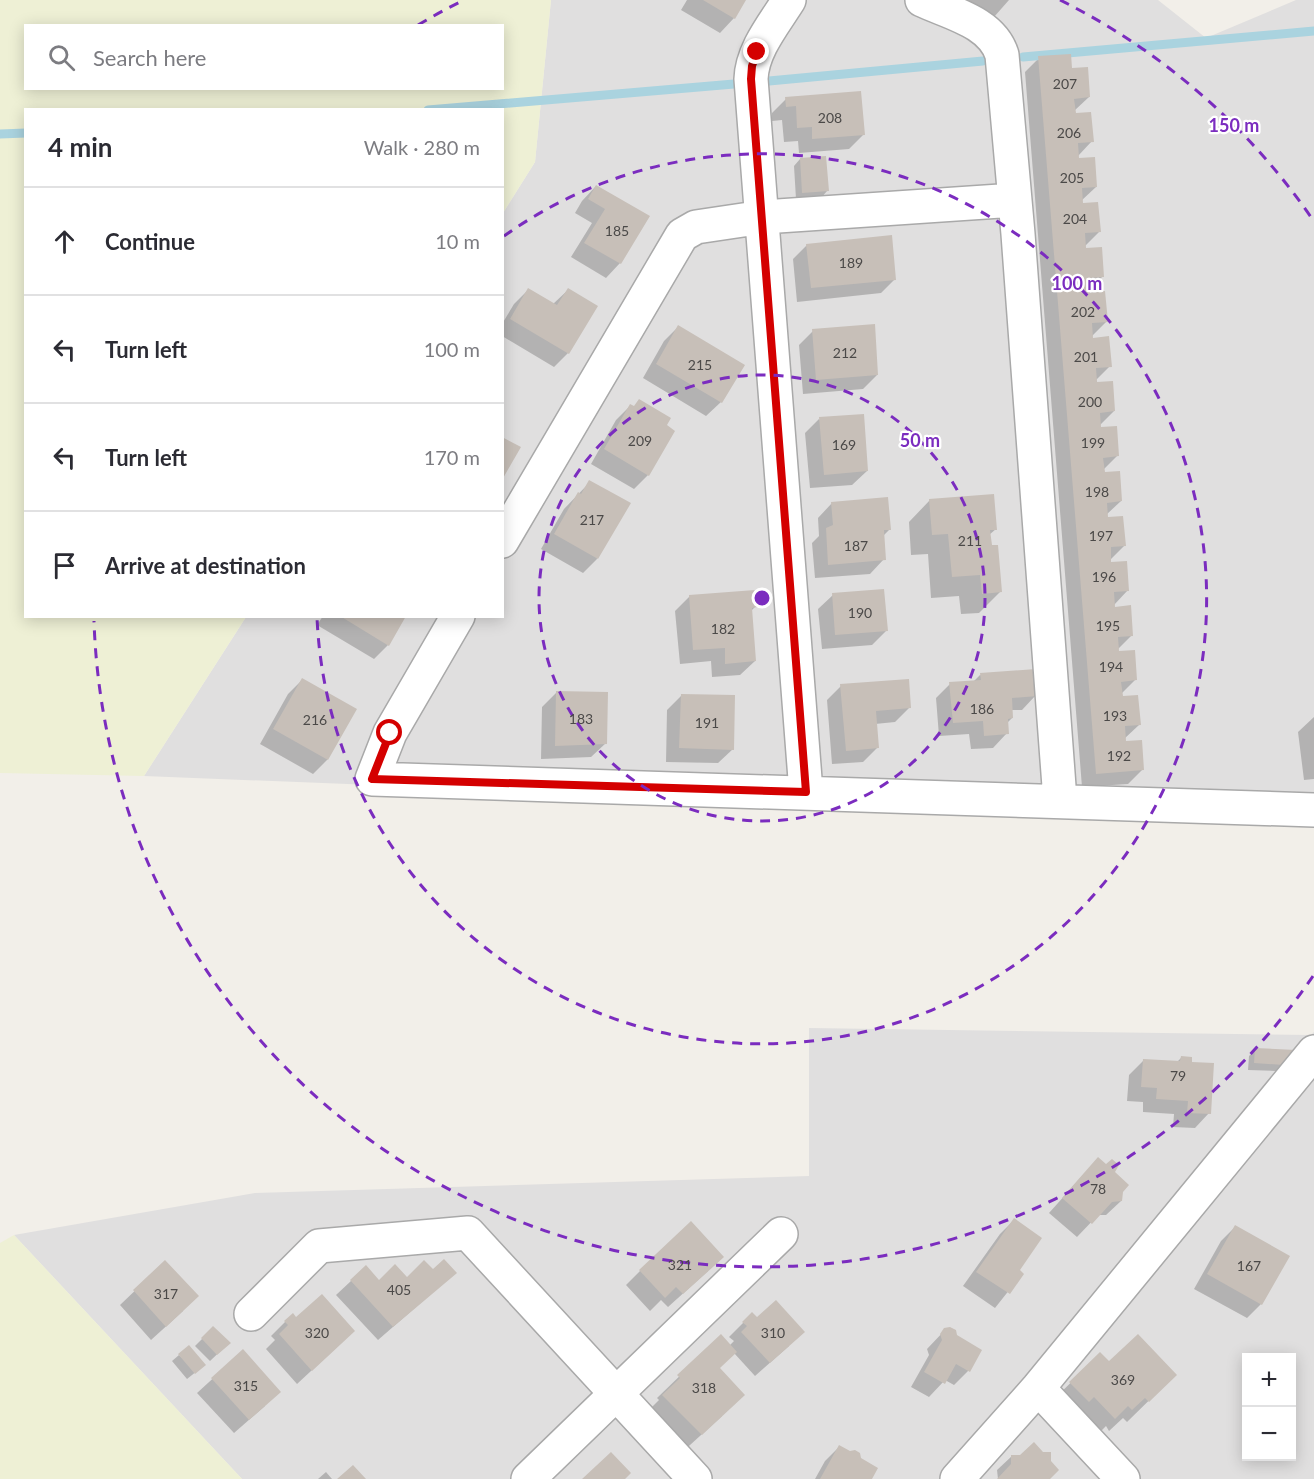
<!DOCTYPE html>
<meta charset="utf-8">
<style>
:root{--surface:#fff;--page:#f7f7f7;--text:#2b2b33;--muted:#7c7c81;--line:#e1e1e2}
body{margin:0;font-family:Lato,sans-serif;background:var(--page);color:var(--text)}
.controls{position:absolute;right:18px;bottom:18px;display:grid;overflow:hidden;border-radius:0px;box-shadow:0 3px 15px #0003}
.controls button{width:54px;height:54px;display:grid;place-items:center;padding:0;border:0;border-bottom:2px solid var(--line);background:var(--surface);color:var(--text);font:30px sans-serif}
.stop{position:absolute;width:18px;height:18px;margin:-14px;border:4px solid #d40000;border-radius:50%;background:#fff}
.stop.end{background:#d40000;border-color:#fff;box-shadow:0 2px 6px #0008}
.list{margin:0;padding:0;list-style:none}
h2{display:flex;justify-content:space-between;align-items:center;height:78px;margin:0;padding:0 24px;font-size:26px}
h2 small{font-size:20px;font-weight:400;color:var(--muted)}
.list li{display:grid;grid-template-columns:39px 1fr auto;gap:18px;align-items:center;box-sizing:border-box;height:108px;padding:0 24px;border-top:2px solid var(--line)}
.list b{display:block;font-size:22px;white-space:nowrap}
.list em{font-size:20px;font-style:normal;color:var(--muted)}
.icon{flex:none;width:33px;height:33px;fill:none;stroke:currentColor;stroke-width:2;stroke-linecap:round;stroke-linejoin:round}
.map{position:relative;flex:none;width:1314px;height:1479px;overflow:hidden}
.search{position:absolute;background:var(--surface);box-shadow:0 3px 15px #0003;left:24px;top:24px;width:480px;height:66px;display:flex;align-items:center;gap:15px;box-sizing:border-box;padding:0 21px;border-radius:0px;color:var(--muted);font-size:22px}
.panel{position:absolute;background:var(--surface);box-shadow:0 3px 15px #0003;left:24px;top:108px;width:480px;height:510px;border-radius:0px}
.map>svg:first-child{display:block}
</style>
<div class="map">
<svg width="1314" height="1479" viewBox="0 0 1314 1479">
<rect width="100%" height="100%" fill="#f2efe9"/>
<!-- residential -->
<path fill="#e0dfdf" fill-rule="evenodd" d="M551 0H1158L1206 38 1296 0H1314V822L144 776 246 617 502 616 503 213 535 162Z
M809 1028 1311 1035 1314 1032V1479H242L14 1235 255 1193 809 1176ZM1246 1358H1292V1456H1246Z"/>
<!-- farmland -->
<path fill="#eef0d5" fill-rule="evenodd" d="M0 0H551L535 162 503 213 502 110H26V616L246 617 144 776 0 773ZM26 26H502V88H26Z
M14 1235 242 1479H0V1243Z"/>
<!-- shadow -->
<path fill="#0003" d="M687 0H745L734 18 720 33 681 10Z
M958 0H1009L994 17Z
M1039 58 1071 70 1089 97 1074 111 1092 141 1078 156V159L1096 187 1081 201 1099 232 1085 246 1103 276 1088 291 1107 321 1092 336V339L1110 366 1096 380 1114 411 1099 426 1117 456 1103 470 1121 501 1106 515 1125 545 1110 560 1128 590 1114 605V608L1132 635 1117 650 1135 680 1121 694 1139 725 1124 739 1143 769 1128 784 1082 787 1025 72Z
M786 99 863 135 849 149 799 153 798 141 784 142 782 120 772 121V113Z
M800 159 827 191 821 198 796 199 794 166Z
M596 186 647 217 620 263 606 278 571 257 592 223 575 213 582 201Z
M807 245 895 279 881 293 797 302 793 259Z
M528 290 553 304 568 290V353L554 367 502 336V324L514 304Z
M678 327 721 402 706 416 643 378 664 341Z
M813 331 877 375 863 389 803 394 799 345Z
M630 406 665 426 648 475 634 489 591 464 616 420Z
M819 419 867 471 852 485 810 488 805 433Z
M590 482 597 559 583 573 541 549 564 509Z
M930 500 996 529 989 535 1001 591 979 613 961 614 959 596 931 598 928 554 911 555 909 522Z
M832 503 890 529 883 536 884 559 870 574 815 578 812 543 819 536 818 518Z
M833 595 886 631 872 645 822 649 818 609Z
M690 596 755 607 751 611 755 661 740 675 712 677 711 661 680 664 675 611Z
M323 616H405L388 645 374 659 317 625Z
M980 675 1036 695 1022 710H1011L1012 718 1007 723V733L993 748 971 749 969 734 939 736 936 698 950 684 973 682Z
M302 680 355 710 327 760 313 774 260 744 288 694Z
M841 686 909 708 895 722 875 724 877 748 863 762 832 764 827 700Z
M556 693 606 743 591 757 541 759 542 707Z
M681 696 733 749 718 763 666 762 667 710Z
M1314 717V779L1304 780 1298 732Z
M1256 1049 1283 1064 1276 1071 1248 1070 1249 1056Z
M1181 1058 1209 1113 1195 1128 1173 1127 1174 1114 1143 1112V1102L1127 1101 1129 1075 1143 1061 1177 1062Z
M1113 1173 1122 1191 1121 1201 1106 1215H1098L1077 1237 1049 1213 1084 1174Z
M1014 1220 1018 1270 1022 1274 995 1308 963 1286 1000 1234Z
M1235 1227 1261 1304 1247 1318 1194 1289 1221 1241Z
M165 1262 183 1311 151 1340 120 1305Z
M366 1267 379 1282 407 1279 433 1271 455 1273 378 1340 336 1295Z
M640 1271H708L668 1307 661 1300 650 1311 626 1285Z
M752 1314 789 1346 755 1376 734 1353 718 1368 722 1416 679 1455 642 1417 659 1400 657 1398 721 1336 729 1346 734 1341 729 1337Z
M296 1319 339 1345 297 1384 266 1349 275 1340 271 1336 285 1322Z
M213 1328 229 1343 210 1361 195 1346Z
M945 1330 980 1350 968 1371 954 1385 945 1380 929 1397 911 1387 929 1355 927 1349Z
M243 1351 265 1406 234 1433 197 1393Z
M1100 1354 1109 1363 1175 1375 1127 1422 1123 1418 1109 1431 1106 1426 1093 1439 1049 1404Z
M179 1355 197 1371 187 1379 172 1361Z
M839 1447 870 1479H815L825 1461Z
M1012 1456 1048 1479H998L997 1470Z
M326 1472 332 1479H318Z"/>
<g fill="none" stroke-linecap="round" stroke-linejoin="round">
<!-- stream -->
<path stroke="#aad3df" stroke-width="9" d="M1023 57 1314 31
M769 81 983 61
M428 110 734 84
M0 134 26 133"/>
</g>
<!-- building -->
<path fill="#c7bfb8" d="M703 0H746L735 19Z
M1071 54 1072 68 1088 67 1090 97 1074 99 1076 113 1091 112 1094 142 1078 143 1079 158 1095 157 1097 187 1082 188 1083 203 1098 202 1101 232 1085 233 1086 248 1102 247 1104 277 1089 278 1090 293 1105 291 1108 322 1092 323 1093 338 1109 336 1112 367 1096 368 1097 382 1113 381 1115 411 1100 413 1101 427 1117 426 1119 456 1103 458 1105 472 1120 471 1122 501 1107 503 1108 517 1123 516 1126 546 1111 547V562L1127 561 1129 591 1114 592 1115 607 1131 605 1133 636 1118 637 1119 651 1135 650 1137 680 1121 682 1123 696 1138 695 1141 725 1125 726 1126 741 1142 740 1144 770 1096 774 1038 56Z
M861 91 865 135 812 139V127L797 128 796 106 786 107 785 97Z
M826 156 829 191 802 193 800 158Z
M596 185 650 216 621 264 584 243 605 209 588 199Z
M892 235 896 280 811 288 806 244Z
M528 288 557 305 568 288 598 306 569 354 510 319Z
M875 324 878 375 816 380 812 329Z
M678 325 745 365 722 403 656 364Z
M639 399 671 418 667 425 675 431 649 476 604 449 630 404 634 406Z
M864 414 868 471 824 475 819 417Z
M502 437 521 447 502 480Z
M589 480 631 503 598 559 554 534 578 492 581 494Z
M994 494 997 530H990L992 545H998L1002 592 982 594 980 575 952 577 948 534 932 535 929 499Z
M888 497 891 530H884L886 560 828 565 826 528 833 525 831 502Z
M884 589 888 631 835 635 832 593Z
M755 590 757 607 752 608 756 661 725 664V648L693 650 689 595Z
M340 616H406L389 646Z
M1036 669 1038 696 1012 698 1013 718 1008 719 1009 734 984 736 983 721 953 723 949 682 981 680 980 673Z
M302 678 357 709 328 760 273 729Z
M909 679 911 708 876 711 879 748 846 751 840 684Z
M556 691 608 692 607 744 555 746Z
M681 694 735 695 734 750 679 748Z
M1255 1048 1296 1050 1284 1065 1254 1063Z
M1181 1056 1192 1057V1062L1214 1063 1211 1114 1187 1113 1188 1101 1156 1099 1157 1088 1141 1087 1143 1059 1180 1061Z
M1098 1157 1106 1164 1112 1159 1119 1165 1115 1172 1129 1185 1123 1192 1122 1201 1112 1202 1092 1224 1062 1198Z
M1014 1218 1042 1238 1020 1270 1024 1274 1010 1294 976 1272Z
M691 1221 724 1257 683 1294 676 1287 665 1298 639 1270Z
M1235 1225 1290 1256 1262 1305 1207 1274Z
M444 1259 457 1273 393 1327 350 1280 366 1265 379 1280 395 1264 407 1277 424 1260 433 1269Z
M165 1260 199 1296 166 1327 133 1290Z
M322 1294 355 1331 312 1371 279 1334 288 1325 284 1321 293 1313 296 1317Z
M776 1300 805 1332 770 1363 741 1332 747 1326 742 1322 752 1312 757 1317Z
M213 1326 231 1343 217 1355 201 1338Z
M950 1327 956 1330 957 1335 982 1350 970 1372 956 1364 945 1384 924 1372 942 1340 940 1334 944 1328Z
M721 1334 737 1352 720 1368 745 1395 702 1435 662 1395 680 1378 677 1375Z
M1138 1334 1177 1375 1149 1402 1145 1398 1132 1410 1128 1406 1115 1419 1094 1397 1089 1402 1069 1382 1100 1352 1109 1361Z
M189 1345 206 1365 195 1374 178 1354Z
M243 1349 281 1392 249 1420 211 1378Z
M1034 1442 1043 1452H1051V1461L1059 1470 1050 1479H997L1011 1464V1455H1020Z
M839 1445 850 1451 855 1450 860 1453 861 1458 878 1468 872 1479H820Z
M611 1452 631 1473 625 1479H582Z
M353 1465 366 1479H337Z"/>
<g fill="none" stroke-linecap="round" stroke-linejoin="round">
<!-- minor casing -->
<g stroke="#a9a9a9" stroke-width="36">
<path id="minor" d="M789 0C774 24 752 50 751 79L806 792
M922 0C950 13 992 22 1002 55L1018 234 1060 800
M502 541 682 235 696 227 763 217 1015 200
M458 616 390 733 372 779 1314 810
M251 1314 319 1246 468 1233 695 1479
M1038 1388 1123 1479
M528 1479 781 1234
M957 1479 1038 1388 1314 1052"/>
</g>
<!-- minor -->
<use href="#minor" stroke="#fff" stroke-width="33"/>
</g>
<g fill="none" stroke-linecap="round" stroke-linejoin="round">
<!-- route -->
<path stroke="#d40000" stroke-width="8" d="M390 733 372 779 806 792 751 79 752 66 757 52"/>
</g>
<!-- distance rings -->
<g fill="none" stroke="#7b2cbf" stroke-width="3" stroke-dasharray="10 8">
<circle cx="762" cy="598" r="223"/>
<path d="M504 236A445 445 0 1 1 317 617"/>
<path d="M1313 976A668 668 0 0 1 94 621M418 25A668 668 0 0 1 464 0M1060 0A668 668 0 0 1 1313 220"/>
</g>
<g text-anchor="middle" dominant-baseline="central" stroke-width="4.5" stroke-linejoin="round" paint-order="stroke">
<!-- number labels -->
<g font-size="14" fill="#4b4948">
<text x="1065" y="83">207</text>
<text x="830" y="117">208</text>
<text x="1069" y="132">206</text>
<text x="1072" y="177">205</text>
<text x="1075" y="218">204</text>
<text x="617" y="230">185</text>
<text x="851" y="262">189</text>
<text x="1083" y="311">202</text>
<text x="845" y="352">212</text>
<text x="1086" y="356">201</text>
<text x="700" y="364">215</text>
<text x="1090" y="401">200</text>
<text x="640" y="440">209</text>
<text x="1093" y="442">199</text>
<text x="844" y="444">169</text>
<text x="1097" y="491">198</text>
<text x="592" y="519">217</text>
<text x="1101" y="535">197</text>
<text x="970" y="540">211</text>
<text x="856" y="545">187</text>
<text x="1104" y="576">196</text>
<text x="860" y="612">190</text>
<text x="1108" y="625">195</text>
<text x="723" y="628">182</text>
<text x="1111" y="666">194</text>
<text x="982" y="708">186</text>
<text x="1115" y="715">193</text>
<text x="581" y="718">183</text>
<text x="315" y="719">216</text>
<text x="707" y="722">191</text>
<text x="1119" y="755">192</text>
<text x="1178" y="1075">79</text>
<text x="1098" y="1188">78</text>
<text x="680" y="1264">321</text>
<text x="1249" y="1265">167</text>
<text x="399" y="1289">405</text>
<text x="166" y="1293">317</text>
<text x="317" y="1332">320</text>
<text x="773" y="1332">310</text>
<text x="1123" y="1379">369</text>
<text x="246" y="1385">315</text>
<text x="704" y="1387">318</text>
</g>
</g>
<circle cx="762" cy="598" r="9" fill="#7b2cbf" stroke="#fff" stroke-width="3"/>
<g font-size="18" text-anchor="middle" font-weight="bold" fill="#7b2cbf" stroke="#fff" stroke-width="4.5" stroke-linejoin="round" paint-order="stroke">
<text x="1234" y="132">150 m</text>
<text x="1077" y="290">100 m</text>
<text x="920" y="447">50 m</text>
</g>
</svg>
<div class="controls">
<button>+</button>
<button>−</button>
</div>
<div class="stop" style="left:390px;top:733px"></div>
<div class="stop end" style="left:757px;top:52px"></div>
<div class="search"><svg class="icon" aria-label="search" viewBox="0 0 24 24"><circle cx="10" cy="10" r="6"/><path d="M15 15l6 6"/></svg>Search here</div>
<section class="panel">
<h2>4 min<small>Walk · 280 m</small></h2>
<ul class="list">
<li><svg class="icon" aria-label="ahead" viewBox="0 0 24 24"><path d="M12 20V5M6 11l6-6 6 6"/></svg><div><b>Continue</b></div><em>10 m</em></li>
<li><svg class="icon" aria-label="left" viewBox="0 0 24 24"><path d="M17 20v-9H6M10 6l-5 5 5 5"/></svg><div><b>Turn left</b></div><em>100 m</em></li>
<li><svg class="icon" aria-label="left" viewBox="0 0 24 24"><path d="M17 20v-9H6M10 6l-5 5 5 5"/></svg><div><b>Turn left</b></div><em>170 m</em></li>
<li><svg class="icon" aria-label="arrive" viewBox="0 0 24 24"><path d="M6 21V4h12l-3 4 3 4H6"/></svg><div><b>Arrive at destination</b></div></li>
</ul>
</section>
</div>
